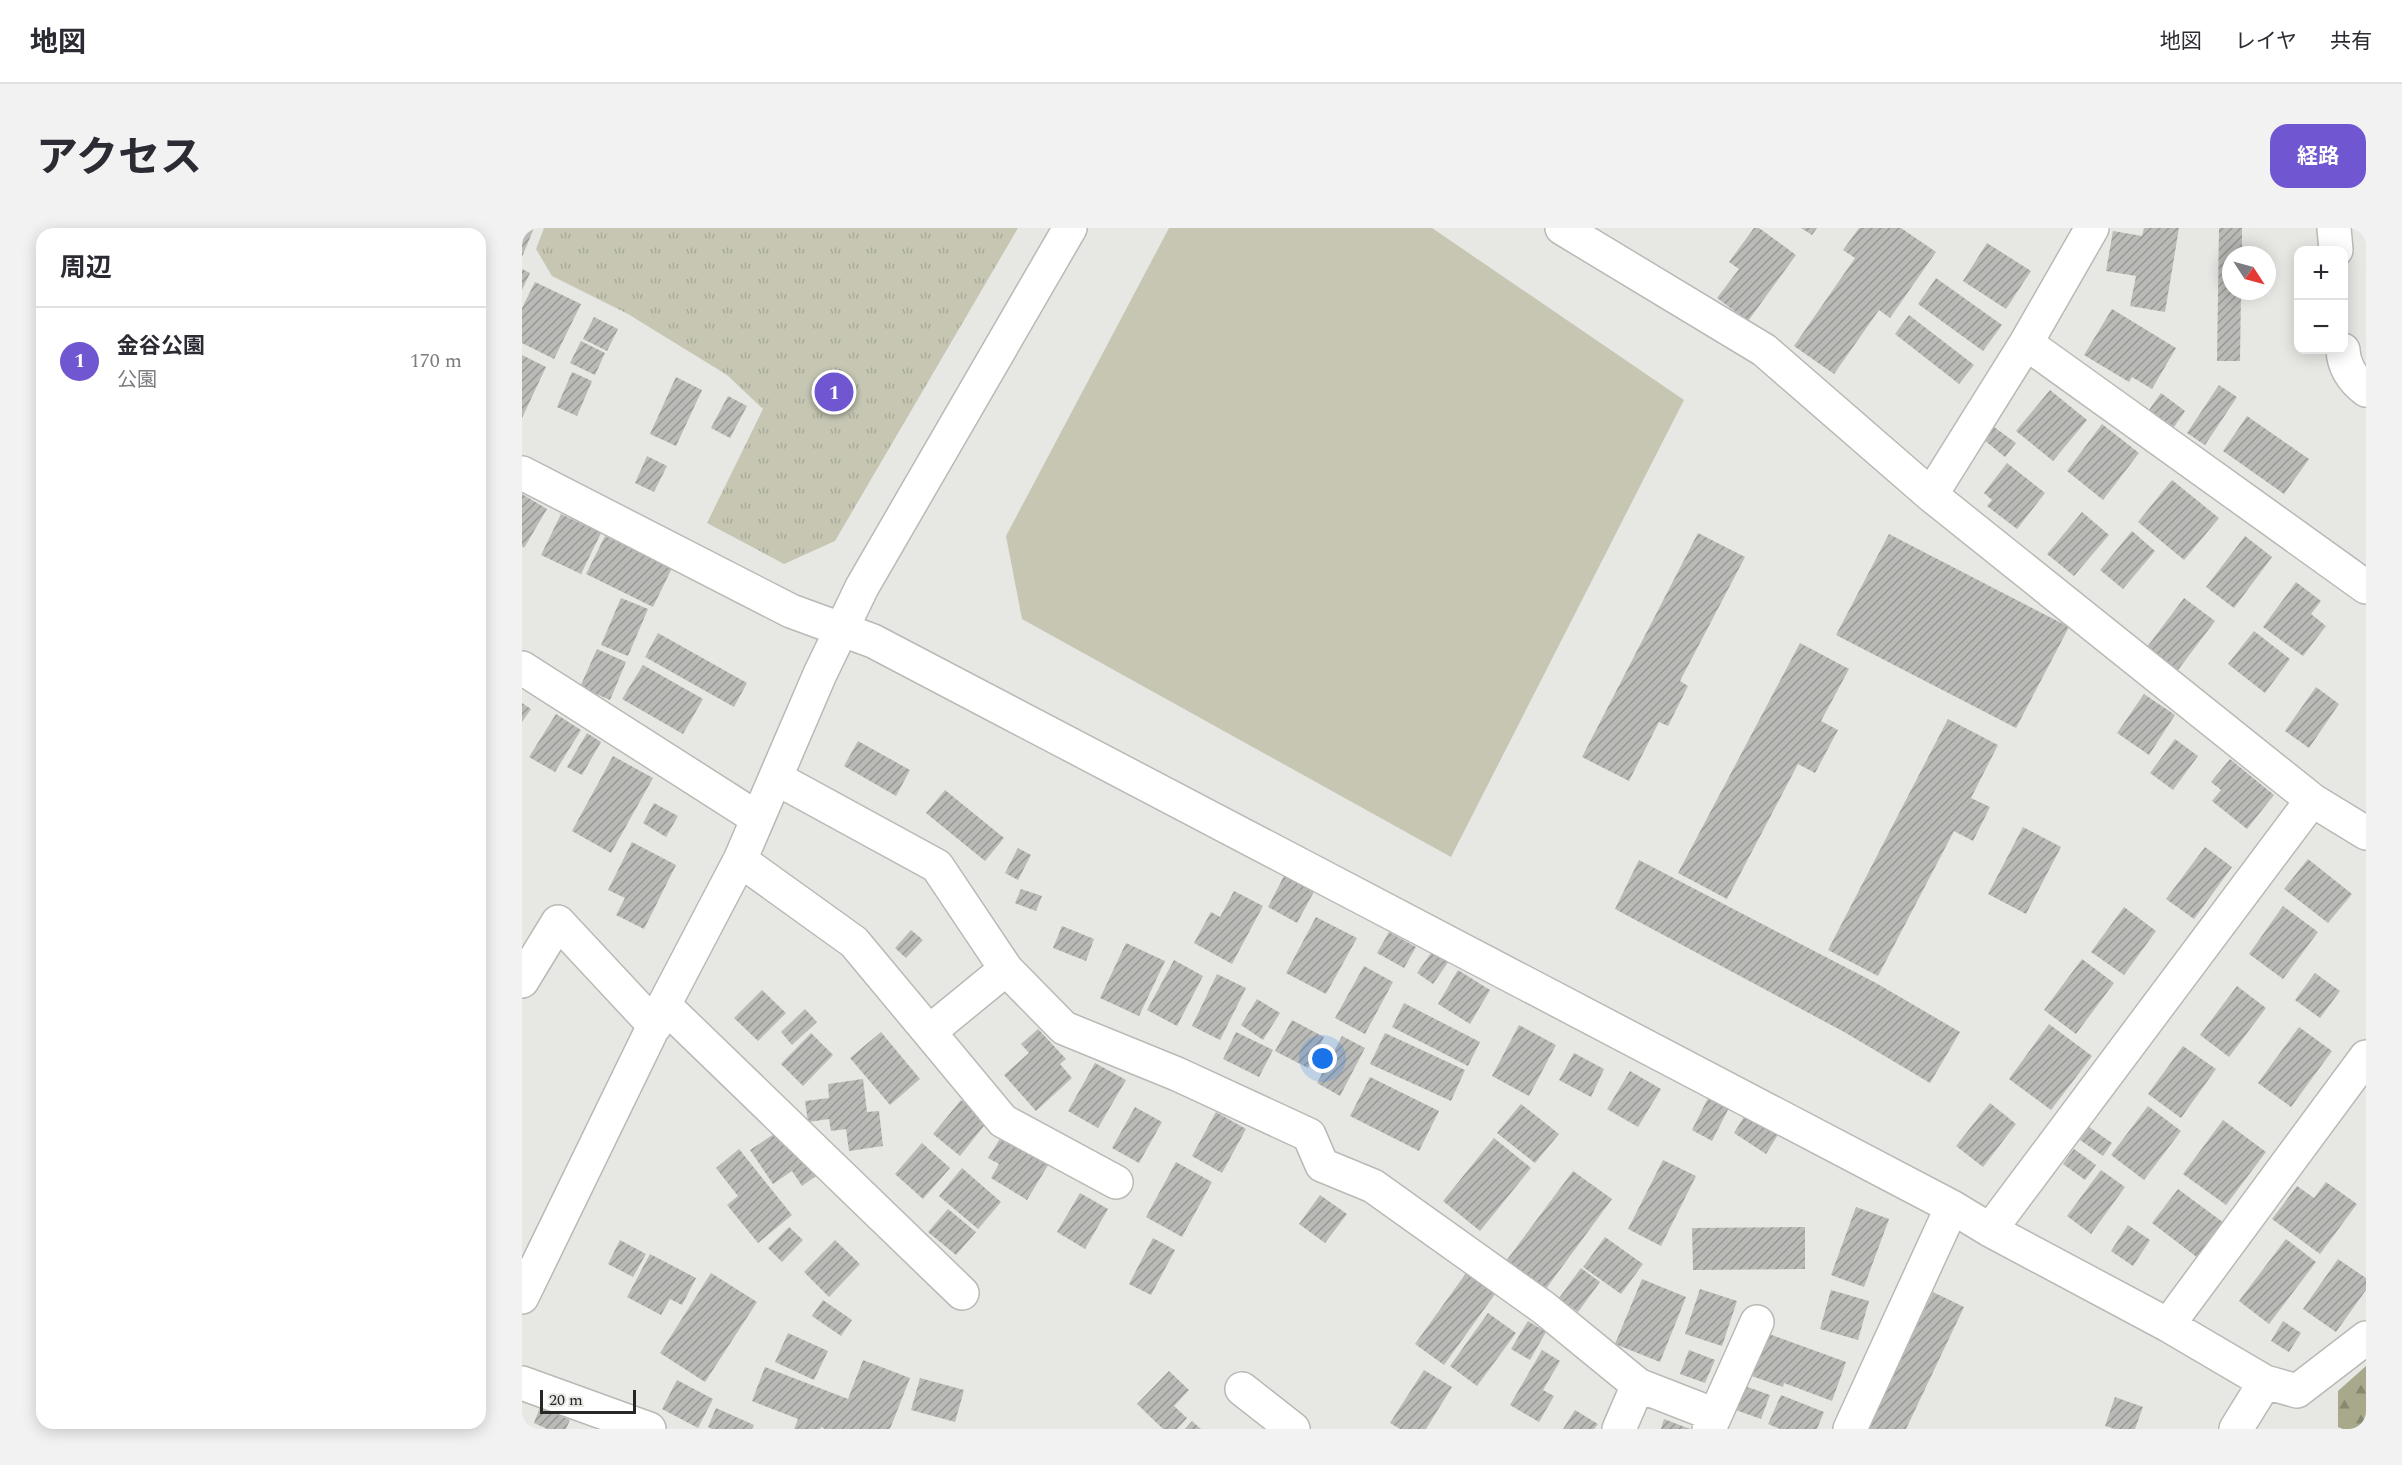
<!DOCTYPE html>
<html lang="ja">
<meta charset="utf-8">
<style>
:root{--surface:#fff;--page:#f2f2f3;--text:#2b2b33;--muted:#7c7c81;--line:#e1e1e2;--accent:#7057d1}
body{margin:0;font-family:Spectral,"Noto Sans JP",serif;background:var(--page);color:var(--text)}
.controls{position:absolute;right:18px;top:18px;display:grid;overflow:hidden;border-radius:12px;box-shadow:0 3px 15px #0003}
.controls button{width:54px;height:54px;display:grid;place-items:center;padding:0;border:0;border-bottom:2px solid var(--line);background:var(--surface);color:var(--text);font:30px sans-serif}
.compass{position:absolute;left:1700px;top:18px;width:54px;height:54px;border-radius:50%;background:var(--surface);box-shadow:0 3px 15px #0003;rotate:126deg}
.scale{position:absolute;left:18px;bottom:15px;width:96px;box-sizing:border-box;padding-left:6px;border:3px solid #272725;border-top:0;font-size:16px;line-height:21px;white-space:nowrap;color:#272725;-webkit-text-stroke:4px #e7e8e4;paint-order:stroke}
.you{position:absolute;left:801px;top:831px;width:21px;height:21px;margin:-15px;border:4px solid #fff;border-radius:50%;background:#1a73e8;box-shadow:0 0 0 9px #1a73e833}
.badge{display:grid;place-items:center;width:39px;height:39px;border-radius:50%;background:var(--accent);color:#fff;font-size:20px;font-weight:700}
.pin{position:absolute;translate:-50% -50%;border:3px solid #fff;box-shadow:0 2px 6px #0006}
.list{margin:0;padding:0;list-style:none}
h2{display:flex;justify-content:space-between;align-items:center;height:78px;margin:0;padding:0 24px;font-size:26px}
h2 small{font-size:20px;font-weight:400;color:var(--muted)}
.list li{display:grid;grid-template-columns:39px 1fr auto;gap:18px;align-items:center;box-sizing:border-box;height:108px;padding:0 24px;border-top:2px solid var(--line)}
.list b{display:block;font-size:22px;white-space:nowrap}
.list p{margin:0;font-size:20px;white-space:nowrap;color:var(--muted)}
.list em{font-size:20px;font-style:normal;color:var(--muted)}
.map{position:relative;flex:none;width:1844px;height:1201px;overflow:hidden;border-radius:18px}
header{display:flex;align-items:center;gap:36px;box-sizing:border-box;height:84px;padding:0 30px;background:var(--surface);border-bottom:2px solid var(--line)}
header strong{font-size:28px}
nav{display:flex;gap:33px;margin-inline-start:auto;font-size:21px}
.intro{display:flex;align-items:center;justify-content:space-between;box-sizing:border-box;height:144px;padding:0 36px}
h1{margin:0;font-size:42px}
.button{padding:15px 27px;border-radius:18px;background:var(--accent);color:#fff;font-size:21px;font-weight:700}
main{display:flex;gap:36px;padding:0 36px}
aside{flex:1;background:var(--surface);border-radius:18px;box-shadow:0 3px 15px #0003}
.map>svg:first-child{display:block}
</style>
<header>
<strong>地図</strong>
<nav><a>地図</a><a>レイヤ</a><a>共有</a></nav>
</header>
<div class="intro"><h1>アクセス</h1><a class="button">経路</a></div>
<main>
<aside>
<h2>周辺<small></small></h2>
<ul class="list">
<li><span class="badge">1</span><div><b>金谷公園</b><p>公園</p></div><em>170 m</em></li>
</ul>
</aside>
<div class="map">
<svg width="1844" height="1201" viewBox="0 0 1844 1201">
<defs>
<pattern id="grass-tufts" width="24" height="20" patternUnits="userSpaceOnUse" patternTransform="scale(1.5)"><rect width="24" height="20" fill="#c6c6b3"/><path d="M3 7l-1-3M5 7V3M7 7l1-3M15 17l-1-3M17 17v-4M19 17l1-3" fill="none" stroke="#aaaa9a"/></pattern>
<pattern id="forest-firs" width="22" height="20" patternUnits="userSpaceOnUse" patternTransform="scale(1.5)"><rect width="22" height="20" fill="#a8a88a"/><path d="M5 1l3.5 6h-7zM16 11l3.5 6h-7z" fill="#898971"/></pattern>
<pattern id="building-hatch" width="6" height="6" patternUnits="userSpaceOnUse" patternTransform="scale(1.5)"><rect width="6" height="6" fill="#babab7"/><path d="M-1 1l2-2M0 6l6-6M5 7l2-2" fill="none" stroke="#979795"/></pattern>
</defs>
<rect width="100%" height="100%" fill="#e7e8e4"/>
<!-- grass -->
<path fill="url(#grass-tufts)" d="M22 0H496L313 313 262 336 185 295 241 181 205 147 106 86 30 48 14 21Z"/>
<!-- forest -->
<path fill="url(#forest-firs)" d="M1844 1138V1201H1821L1816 1199V1163Z"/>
<!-- pitch -->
<path fill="#c6c6b3" d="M647 0H910L1162 172 929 629 500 391 484 308Z"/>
<!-- building -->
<path fill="url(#building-hatch)" d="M0 0H12L0 29Z
M1232 0H1237L1274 27 1226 93 1195 70 1217 41 1207 34Z
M1279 0H1295L1290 7Z
M1337 0H1379L1414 24 1368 90 1357 82 1312 146 1272 118 1333 30 1321 22Z
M1622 0H1657L1643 84 1608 78 1614 48 1584 43 1591 3 1620 8Z
M1697 0H1720V27H1709V63H1719L1718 133H1695Z
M1465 15 1509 43 1484 81 1441 53Z
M0 41 8 45 0 62Z
M1414 50 1480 97 1461 123 1396 76Z
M13 54 59 76 32 131 0 115V80Z
M1590 81 1654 120 1630 161 1610 149 1607 154 1562 127Z
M1387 87 1452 137 1437 156 1373 106Z
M72 89 96 101 85 123 61 111Z
M59 113 83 125 73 147 48 135Z
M0 127 24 139 0 190Z
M50 144 70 153 55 188 35 179Z
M154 149 180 162 154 218 128 206Z
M1697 157 1715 169 1683 217 1665 205Z
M1528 162 1565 192 1531 233 1494 203Z
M1639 165 1663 183 1652 199 1627 182Z
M206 168 225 178 208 210 189 200Z
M1725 188 1787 231 1762 266 1701 223Z
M1580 196 1617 225 1581 272 1545 243Z
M1472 199 1494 215 1483 229 1462 212Z
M125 228 145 238 132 264 113 255Z
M1485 235 1523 265 1495 301 1465 278 1470 272 1462 265Z
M1650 252 1697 290 1662 332 1616 294Z
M0 266 25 281 2 320 0 318Z
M1560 284 1587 307 1552 348 1525 326Z
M39 286 79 305 59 346 19 327Z
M1610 303 1633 323 1601 361 1578 342Z
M1176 305 1223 329 1158 453 1166 458 1146 498 1137 494 1107 553 1060 529Z
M1367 306 1547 399 1494 500 1314 407Z
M83 308 150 340 131 379 64 346Z
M1723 308 1750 329 1712 380 1684 359Z
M1774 354 1799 373 1789 386 1804 398 1781 428 1741 399Z
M99 370 126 381 106 428 79 417Z
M1662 370 1693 393 1656 442 1625 419Z
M1732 403 1768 431 1743 465 1706 436Z
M136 405 225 455 212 479 123 429Z
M1278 415 1327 441 1299 493 1316 502 1293 545 1276 536 1205 671 1156 645Z
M75 421 104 434 88 472 58 459Z
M121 437 181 471 161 506 100 471Z
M1794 459 1817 476 1787 520 1763 503Z
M1622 466 1653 487 1627 527 1595 505Z
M0 475 9 481 0 494Z
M34 486 59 502 33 544 7 529Z
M1426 491 1476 517 1449 570 1468 579 1451 613 1432 603 1356 748 1306 722Z
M65 505 79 514 60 547 45 539Z
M1653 511 1676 528 1651 562 1628 545Z
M336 513 388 542 374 568 322 538Z
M91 528 131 550 89 625 50 603Z
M1708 531 1752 567 1725 601 1690 573 1699 562 1689 554Z
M423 562 482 610 463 633 404 585Z
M132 575 156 588 144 609 121 595Z
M1501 599 1539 619 1504 686 1466 666Z
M110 614 154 637 122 701 94 687 103 670 86 662Z
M1683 619 1710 639 1672 691 1644 671Z
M496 620 509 627 496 652 483 645Z
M1786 631 1830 666 1806 695 1762 661Z
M1117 632 1354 755 1438 804 1408 855 1324 805 1093 681Z
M764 644 794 660 775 695 746 679Z
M499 661 520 668 514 683 493 675Z
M712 663 741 678 710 736 672 715 689 684 698 689Z
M1761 678 1796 704 1761 751 1727 726Z
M1602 679 1634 703 1602 747 1569 724Z
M794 689 835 710 804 766 764 745Z
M540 698 572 711 564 733 531 720Z
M389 702 401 712 384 730 373 720Z
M867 704 894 719 882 740 855 725Z
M604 715 643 733 617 788 578 770Z
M911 722 927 733 911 756 895 745Z
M1560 731 1592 755 1554 806 1522 782Z
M652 732 681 748 655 798 625 782Z
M842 738 871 754 843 806 813 790Z
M936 742 968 762 948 796 916 776Z
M1793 745 1818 763 1798 790 1773 772Z
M695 746 724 760 698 812 670 798Z
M1715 758 1744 780 1707 829 1678 807Z
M240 762 264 785 236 813 212 790Z
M735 771 758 785 741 812 719 797Z
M882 775 958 814 946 838 870 799Z
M283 781 295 794 270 817 259 804Z
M770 792 802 809 786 840 753 823Z
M1527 796 1570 828 1529 882 1487 851Z
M997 797 1034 817 1007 868 970 848Z
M1777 799 1810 823 1769 879 1736 855Z
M516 801 544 831 538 836 550 850 514 883 482 847 507 825 499 816Z
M359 804 398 851 368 877 328 830Z
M714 804 751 822 737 849 701 831Z
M289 805 311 827 281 858 259 836Z
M863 805 943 842 929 873 848 836Z
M820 808 843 820 818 868 795 855Z
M1661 818 1694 841 1659 890 1626 866Z
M1052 825 1082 841 1069 869 1037 852Z
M573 835 604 852 576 900 546 883Z
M1108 843 1139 861 1116 899 1085 881Z
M848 849 917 883 897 923 828 888Z
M341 851 345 884 357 883 361 918 327 923 324 901 309 903 307 891 286 894 283 873 307 870 306 856Z
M1191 860 1212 870 1190 913 1170 902Z
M439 872 465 894 438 928 411 906Z
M1468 875 1494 896 1461 939 1434 918Z
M999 876 1037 906 1013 935 975 905Z
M1626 878 1659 903 1622 952 1589 927Z
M613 879 640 894 617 935 590 920Z
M694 884 724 901 700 945 670 928Z
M1225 884 1257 905 1244 926 1212 905Z
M1701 892 1744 924 1704 977 1661 946Z
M1567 899 1590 915 1581 928 1558 912Z
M261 900 294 948 280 958 270 943 251 956 228 922Z
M481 906 528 934 505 972 469 950 477 936 466 930Z
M972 910 1009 940 958 1003 921 973Z
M400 915 428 940 401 971 373 946Z
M217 921 270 987 236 1015 205 977 216 968 194 940Z
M1552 921 1574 937 1563 952 1541 936Z
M1141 932 1174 948 1139 1018 1106 1001Z
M654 934 690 954 660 1009 624 989Z
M440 940 479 974 456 1001 417 968Z
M1579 942 1603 959 1569 1006 1545 988Z
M1051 943 1090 971 1023 1062 984 1033Z
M1804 954 1835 976 1798 1026 1750 991 1775 958 1792 970Z
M1656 961 1702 995 1676 1030 1630 995Z
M558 965 586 981 563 1021 535 1004Z
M798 967 825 986 803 1015 777 996Z
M1334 979 1367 991 1342 1059 1309 1047Z
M426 981 454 1004 434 1027 406 1004Z
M1606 997 1628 1012 1611 1038 1589 1023Z
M267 999 281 1012 260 1034 246 1020Z
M1283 999V1041L1171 1042 1170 1000Z
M1083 1009 1121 1036 1099 1066 1061 1039Z
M631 1010 653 1022 629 1067 607 1056Z
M1764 1011 1794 1034 1747 1096 1717 1073Z
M98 1012 124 1026 111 1049 86 1036Z
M313 1012 338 1036 307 1069 282 1044Z
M128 1026 174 1050 160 1077 148 1071 139 1087 105 1069Z
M1816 1031 1844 1050V1062L1814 1104 1781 1081Z
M1059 1040 1078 1054 1056 1084 1037 1070Z
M947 1041 976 1062 922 1137 893 1116Z
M189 1045 235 1074 183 1154 138 1125Z
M1120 1051 1164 1069 1138 1134 1093 1116Z
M1178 1061 1215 1073 1200 1118 1163 1106Z
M1309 1062 1347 1073 1336 1112 1298 1101Z
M1411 1064 1442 1079 1384 1201H1346Z
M301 1072 330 1092 319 1108 290 1088Z
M966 1085 994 1105 955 1158 928 1138Z
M1006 1093 1024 1104 1008 1132 989 1121Z
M1761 1093 1779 1105 1767 1124 1749 1113Z
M1239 1103 1324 1134 1310 1173 1262 1155 1261 1159 1224 1146Z
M266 1105 306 1123 292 1152 253 1134Z
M1020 1122 1038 1133 1021 1162 1032 1168 1017 1194 988 1177Z
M1167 1122 1193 1132 1183 1155 1158 1146Z
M341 1132 388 1150 368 1201H303L299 1199 298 1201H272L276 1191 230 1173 243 1139 326 1171Z
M902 1142 930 1159 904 1201H878L868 1195Z
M647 1143 667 1162 652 1178 665 1190 655 1201H641L615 1176Z
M398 1150 442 1162 433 1194 389 1182Z
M155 1152 191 1171 176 1200 140 1181Z
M1217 1156 1248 1167 1239 1191 1208 1180Z
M1259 1167 1302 1184 1295 1201H1258L1246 1196Z
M1593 1169 1621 1179 1613 1201H1593L1583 1198Z
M18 1179 48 1192 44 1201H25L12 1195Z
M194 1180 232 1197 230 1201H190L186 1199Z
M1053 1182 1076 1196 1072 1201H1041Z
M1142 1191 1168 1201H1139Z
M670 1193 679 1201H663Z"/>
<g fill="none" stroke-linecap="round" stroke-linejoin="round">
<!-- minor casing -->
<g stroke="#b9b9b5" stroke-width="36">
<path id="minor" d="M1040 0 1242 122 1409 267 1790 572 1844 605
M1812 0 1814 22
M1504 115 1844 359
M1821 122C1822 139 1831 152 1844 162
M0 245 269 383 351 413 1430 979 1468 1002 1646 1097 1743 1154 1775 1163 1844 1110
M1409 267 1504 115 1570 0
M0 440 235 590
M254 550 415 638 484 741 542 800 655 846 787 907 800 937 851 958 1022 1080 1116 1157 1097 1201
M218 632 332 714 407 804 484 741
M0 753 36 694 133 798
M142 777 440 1065
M407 804 481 893 594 954
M1468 1002 1790 572
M0 1069 142 777 218 632 298 446 340 359 548 0
M1646 1097 1844 829
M0 1155 127 1201
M1116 1157 1193 1187
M720 1161 771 1201
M1187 1201 1235 1094
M1328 1201 1430 979
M1714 1201 1743 1154"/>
</g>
<!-- minor -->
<use href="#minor" stroke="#fff" stroke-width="33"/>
</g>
</svg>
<div class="controls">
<button>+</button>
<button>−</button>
</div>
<svg class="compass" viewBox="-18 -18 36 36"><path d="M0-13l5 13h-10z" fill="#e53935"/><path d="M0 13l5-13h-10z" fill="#7c7c81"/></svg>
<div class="scale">20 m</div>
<div class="you"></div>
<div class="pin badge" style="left:312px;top:164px">1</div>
</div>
</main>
